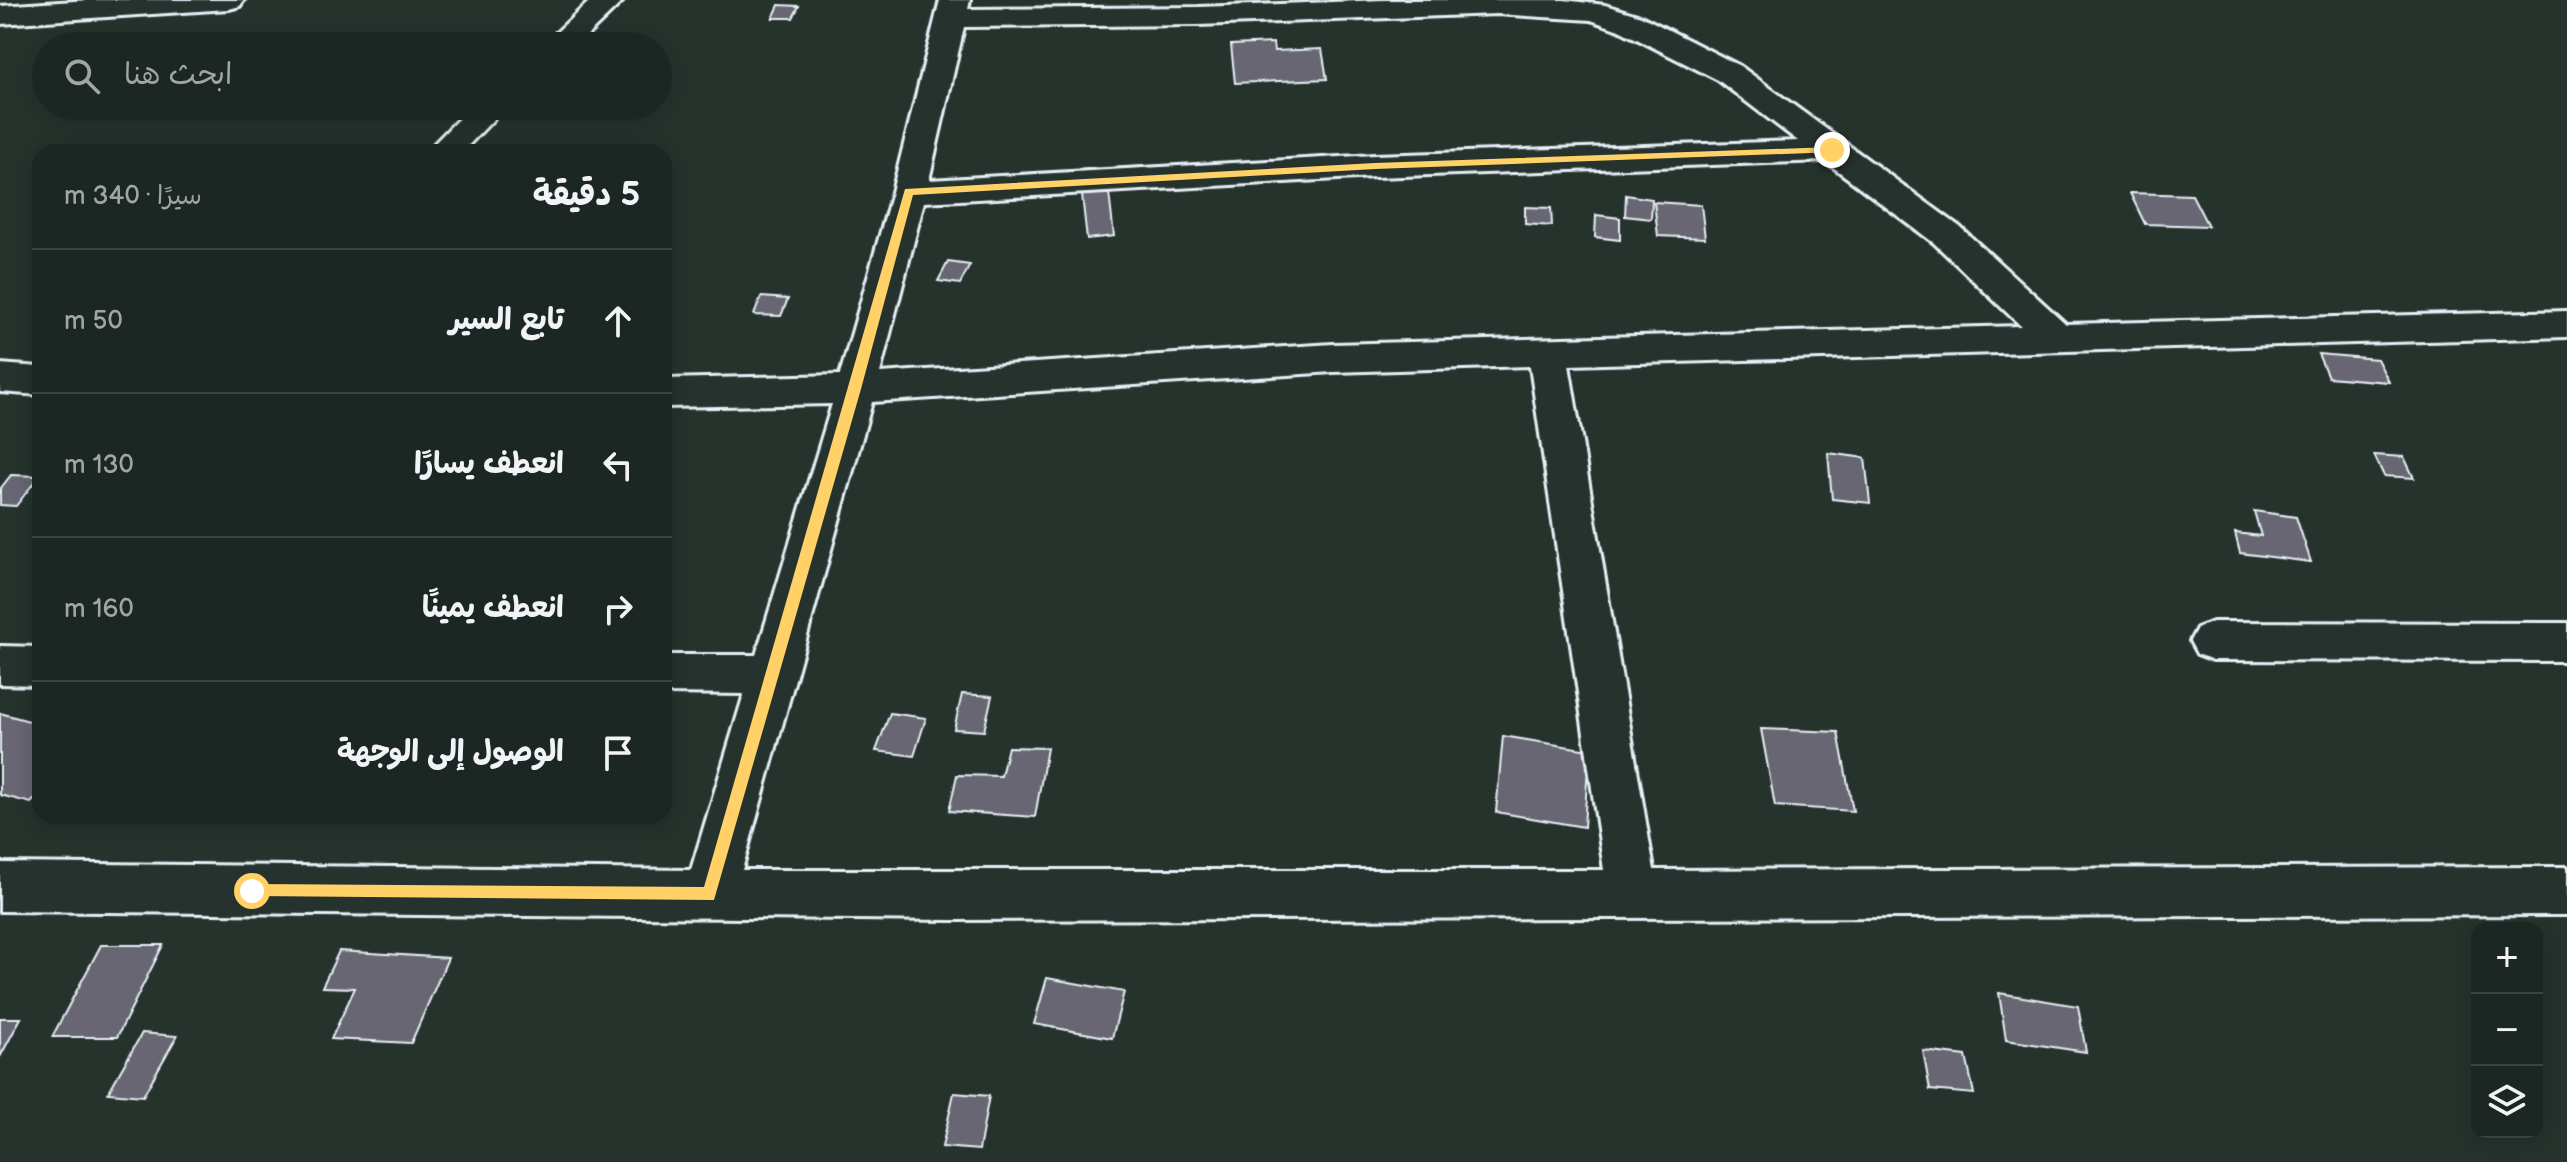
<!DOCTYPE html>
<html lang="ar">
<meta charset="utf-8">
<style>
:root{--surface:#1c2622;--page:#29322f;--text:#f1f3f6;--muted:#a0a5a5;--line:#3a4340}
body{margin:0;font-family:"Balsamiq Sans","Playpen Sans Arabic",sans-serif;background:var(--page);color:var(--text);direction:rtl}
.controls{position:absolute;right:24px;bottom:24px;display:grid;overflow:hidden;border-radius:16px;box-shadow:0 4px 20px #0003}
.controls button{width:72px;height:72px;display:grid;place-items:center;padding:0;border:0;border-bottom:2px solid var(--line);background:var(--surface);color:var(--text);font:40px sans-serif}
.stop{position:absolute;width:24px;height:24px;margin:-18px;border:6px solid #ffd166;border-radius:50%;background:#fff}
.stop.end{background:#ffd166;border-color:#fff;box-shadow:0 2px 8px #0008}
.list{margin:0;padding:0;list-style:none}
h2{display:flex;justify-content:space-between;align-items:center;height:104px;margin:0;padding:0 32px;font-size:34px}
h2 small{font-size:26px;font-weight:400;color:var(--muted)}
.list li{display:grid;grid-template-columns:52px 1fr auto;gap:24px;align-items:center;box-sizing:border-box;height:144px;padding:0 32px;border-top:2px solid var(--line)}
.list b{display:block;font-size:30px;white-space:nowrap}
.list em{font-size:26px;font-style:normal;color:var(--muted)}
.icon{flex:none;width:44px;height:44px;fill:none;stroke:currentColor;stroke-width:2;stroke-linecap:round;stroke-linejoin:round}
.map{position:relative;flex:none;width:2567px;height:1162px;overflow:hidden;direction:ltr}
.search{position:absolute;background:var(--surface);box-shadow:0 4px 20px #0003;left:32px;top:32px;width:640px;height:88px;display:flex;align-items:center;gap:20px;box-sizing:border-box;padding:0 28px;border-radius:44px;color:var(--muted);font-size:30px}
.panel{position:absolute;background:var(--surface);box-shadow:0 4px 20px #0003;left:32px;top:144px;width:640px;height:680px;border-radius:24px;direction:rtl}
.map>svg:first-child{display:block}
</style>
<div class="map">
<svg width="2567" height="1162" viewBox="0 0 2567 1162">
<rect width="100%" height="100%" fill="#26332d"/>
<filter id="ink" filterUnits="userSpaceOnUse"><feTurbulence type="fractalNoise" baseFrequency=".0125" numOctaves="2"/><feDisplacementMap in="SourceGraphic" scale="16" xChannelSelector="R" yChannelSelector="G"/><feConvolveMatrix kernelMatrix="1 2 1 2 8 2 1 2 1" color-interpolation-filters="sRGB"/></filter>
<g filter="url(#ink)">
<!-- building -->
<path fill="#686672" stroke="#e8f1f8" stroke-width="2" d="M779 5 799 6 793 18H773Z
M140 39 135 46H87L90 42Z
M1273 43 1274 51 1322 49 1327 79 1235 83 1231 45Z
M488 149H541L539 152H487Z
M1109 193 1114 236 1087 239 1082 195Z
M2130 193 2192 195 2208 226 2145 224Z
M1626 195 1652 199 1651 219 1625 216Z
M1654 202 1701 205 1705 238 1658 236Z
M1525 207 1551 208 1552 226 1525 224Z
M1596 215 1620 218V240L1595 237Z
M948 262 970 265 960 284 938 281Z
M761 297 788 299 781 316 754 315Z
M2318 354 2377 359 2389 382 2328 377Z
M1828 453 1865 458 1870 503 1832 499Z
M2374 455 2404 457 2414 478 2384 476Z
M11 475 39 476 16 506 0 505V489Z
M2254 511 2296 517 2311 562 2240 553 2235 533 2261 536Z
M962 694 992 696 984 731 954 729Z
M0 713 40 724V793L31 803 0 795Z
M890 713 926 718 914 756 876 751Z
M1761 729 1838 732 1853 811 1775 806Z
M1503 736 1589 750 1584 827 1496 812Z
M1008 747 1047 748 1035 817 949 811 957 775 1001 776Z
M101 945H163L117 1037H52Z
M339 951 448 958 411 1043 331 1039 355 988 322 987Z
M1047 978 1124 992 1112 1038 1034 1024Z
M1999 993 2078 1006 2086 1052 2006 1040Z
M0 1018H21L0 1057Z
M142 1033 177 1036 143 1096 108 1093Z
M1923 1051 1966 1056 1974 1094 1930 1090Z
M954 1093 989 1096 979 1150 942 1147Z"/>
<g fill="none" stroke-linecap="round" stroke-linejoin="round">
<!-- minor casing -->
<g stroke="#e8f1f8" stroke-width="6">
<path id="minor" d="M89 0H244L240 6 229 9 0 24V6Z
M591 0H624L576 46H542Z
M940 0H970L968 9 1198 7 1384 0H1564L1605 5 1641 16 1740 66 1960 227 2066 324 2567 311V337L1569 365 1654 870 2567 867V915L952 920 0 911V863L691 870 744 694 664 693V655H756L832 404 664 407V379L840 375 892 192ZM1497 14 1591 20 1619 30 1718 80 1798 141 1375 155 929 180 964 27 1198 25ZM1825 161 1934 243 2021 326 1333 344 880 373 924 202 1375 177ZM1530 366 1604 870H742L872 402 1333 372Z
M471 106H506L462 152H426Z
M0 364 40 367V395L0 392Z
M2213 622 2567 623V661L2213 660 2197 654 2190 641 2197 628Z
M0 646 40 647V685L0 684Z"/>
</g>
<!-- minor -->
<use href="#minor" fill="#26332d" fill-rule="evenodd"/>
</g>
</g>
<!-- route -->
<path fill="#ffd166" d="M1832 147 1837 150 1836 152 1375 169 913 195 861 389 714 900 246 896 244 891 252 884 704 887 905 189 1375 163Z"/>
</svg>
<div class="controls">
<button>+</button>
<button>−</button>
<button><svg class="icon" aria-label="layers" viewBox="0 0 24 24"><path d="M12 4l9 5-9 5-9-5zM3 14l9 5 9-5"/></svg></button>
</div>
<div class="stop" style="left:252px;top:891px"></div>
<div class="stop end" style="left:1832px;top:150px"></div>
<div class="search"><svg class="icon" aria-label="search" viewBox="0 0 24 24"><circle cx="10" cy="10" r="6"/><path d="M15 15l6 6"/></svg>ابحث هنا</div>
<section class="panel">
<h2>5 دقيقة<small>سيرًا · 340 m</small></h2>
<ul class="list">
<li><svg class="icon" aria-label="ahead" viewBox="0 0 24 24"><path d="M12 20V5M6 11l6-6 6 6"/></svg><div><b>تابع السير</b></div><em>50 m</em></li>
<li><svg class="icon" aria-label="left" viewBox="0 0 24 24"><path d="M17 20v-9H6M10 6l-5 5 5 5"/></svg><div><b>انعطف يسارًا</b></div><em>130 m</em></li>
<li><svg class="icon" aria-label="right" viewBox="0 0 24 24"><path d="M7 20v-9h11M14 6l5 5-5 5"/></svg><div><b>انعطف يمينًا</b></div><em>160 m</em></li>
<li><svg class="icon" aria-label="arrive" viewBox="0 0 24 24"><path d="M6 21V4h12l-3 4 3 4H6"/></svg><div><b>الوصول إلى الوجهة</b></div></li>
</ul>
</section>
</div>
